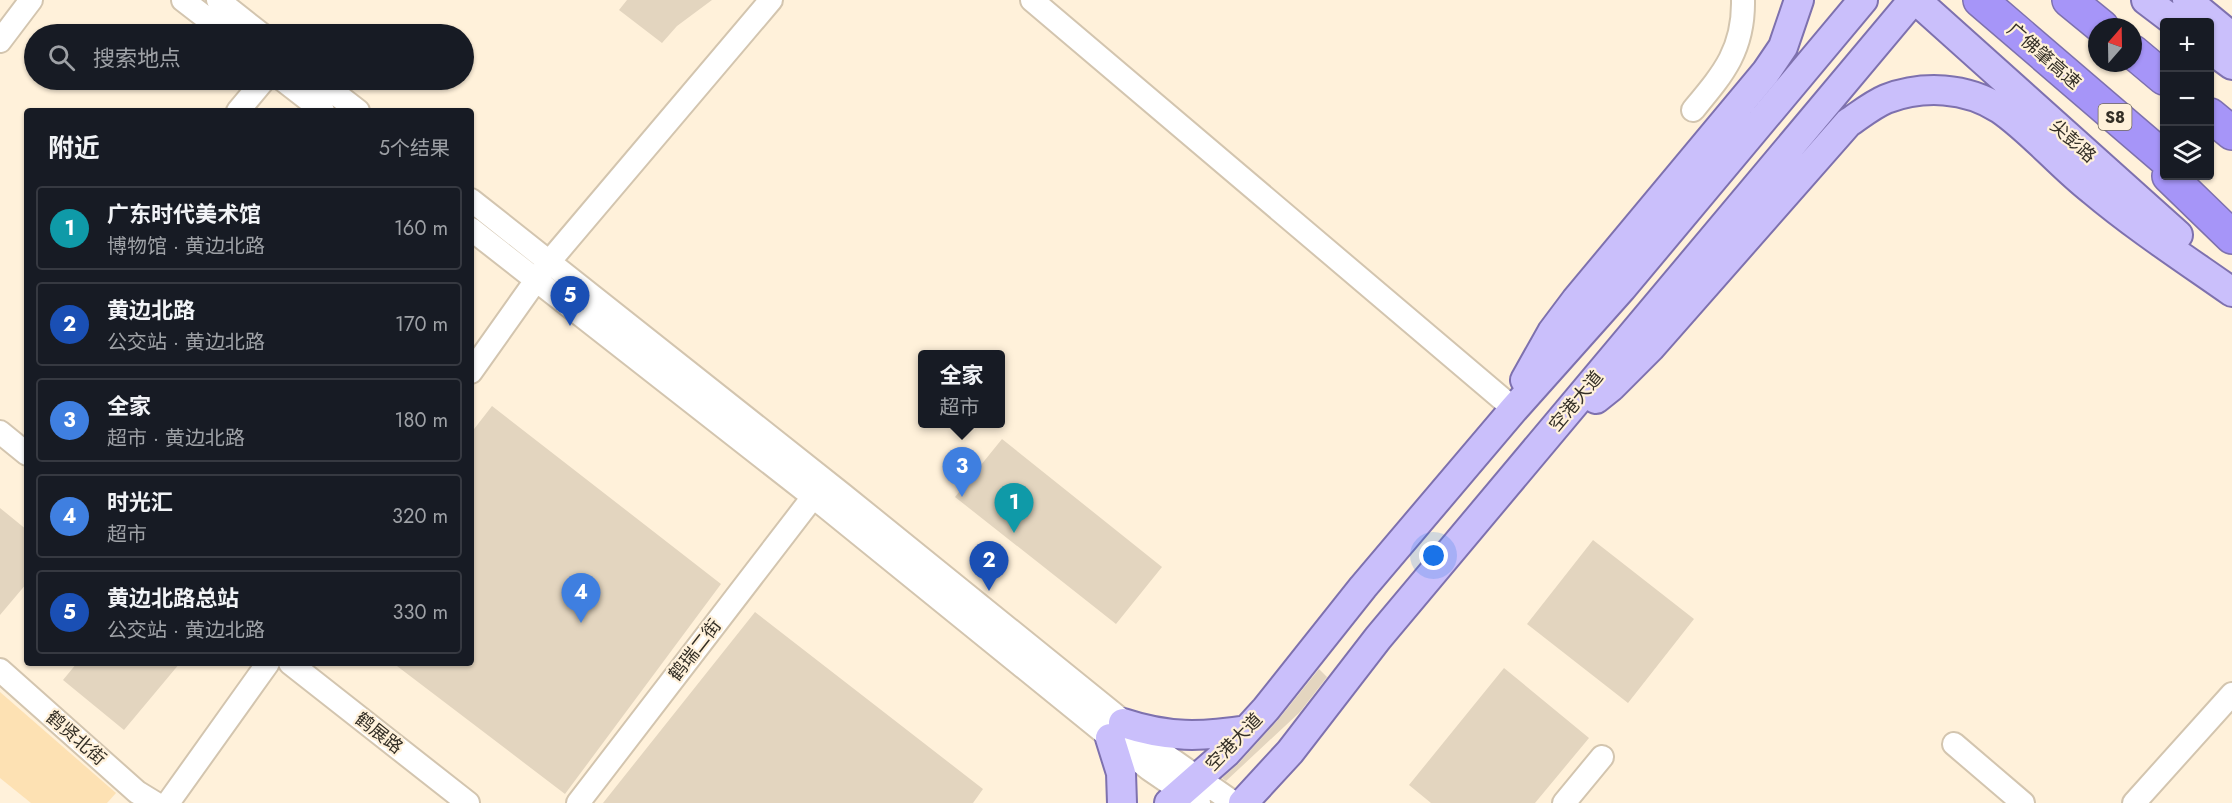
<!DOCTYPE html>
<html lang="zh">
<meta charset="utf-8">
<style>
:root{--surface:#171b24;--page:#242831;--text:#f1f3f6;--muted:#9ea1a6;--line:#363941;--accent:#0b8043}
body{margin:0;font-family:Jost,"Noto Sans SC",sans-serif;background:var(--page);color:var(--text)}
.controls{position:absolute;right:18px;top:18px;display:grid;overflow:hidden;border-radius:6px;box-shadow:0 2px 4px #0004}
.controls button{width:54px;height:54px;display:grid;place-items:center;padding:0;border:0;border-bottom:2px solid var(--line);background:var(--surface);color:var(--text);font:30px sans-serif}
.compass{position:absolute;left:2088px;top:18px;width:54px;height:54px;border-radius:50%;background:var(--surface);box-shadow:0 2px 4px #0004;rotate:20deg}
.you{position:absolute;left:1434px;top:556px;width:21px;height:21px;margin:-15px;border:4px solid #fff;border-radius:50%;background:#1a73e8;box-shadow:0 0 0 9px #1a73e833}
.badge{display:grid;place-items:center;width:39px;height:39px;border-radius:50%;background:var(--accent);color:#fff;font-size:20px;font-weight:700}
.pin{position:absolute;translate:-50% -50px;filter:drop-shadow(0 2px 3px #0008)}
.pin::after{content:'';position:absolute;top:32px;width:21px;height:18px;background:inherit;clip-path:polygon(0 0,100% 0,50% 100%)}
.popup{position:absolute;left:918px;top:350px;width:87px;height:78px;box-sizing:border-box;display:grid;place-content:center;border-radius:6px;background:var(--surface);filter:drop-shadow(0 2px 4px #0005);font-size:20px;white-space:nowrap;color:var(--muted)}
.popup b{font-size:22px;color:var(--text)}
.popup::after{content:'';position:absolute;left:50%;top:100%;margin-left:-12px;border:12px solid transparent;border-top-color:var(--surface)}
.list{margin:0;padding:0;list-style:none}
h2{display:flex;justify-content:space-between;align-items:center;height:78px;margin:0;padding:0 24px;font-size:26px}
h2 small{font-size:20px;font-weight:400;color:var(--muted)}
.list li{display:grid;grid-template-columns:39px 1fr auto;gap:18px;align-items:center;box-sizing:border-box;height:84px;margin:0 12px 12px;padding:0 12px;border:2px solid var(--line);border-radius:6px}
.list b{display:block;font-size:22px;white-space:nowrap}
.list p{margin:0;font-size:20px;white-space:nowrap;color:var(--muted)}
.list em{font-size:20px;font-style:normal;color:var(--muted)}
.icon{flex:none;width:33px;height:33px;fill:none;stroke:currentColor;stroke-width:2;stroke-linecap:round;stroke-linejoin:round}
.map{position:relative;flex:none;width:2232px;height:803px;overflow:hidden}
.search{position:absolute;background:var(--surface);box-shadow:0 2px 4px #0004;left:24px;top:24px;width:450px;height:66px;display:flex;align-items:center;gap:15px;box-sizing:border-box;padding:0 21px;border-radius:33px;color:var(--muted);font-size:22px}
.panel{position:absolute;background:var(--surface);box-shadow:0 2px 4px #0004;left:24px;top:108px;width:450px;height:558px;border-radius:6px}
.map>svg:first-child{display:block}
</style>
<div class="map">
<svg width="2232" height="803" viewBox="0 0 2232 803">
<rect width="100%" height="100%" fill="#fff1da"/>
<!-- green -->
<path fill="#fde1b3" d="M0 692 116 793 107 803H31L0 778Z"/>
<!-- building -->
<path fill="#e3d5bf" d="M627 0H712L677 26 662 43 619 10Z
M492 406 721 584 565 794 393 663H471V433Z
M1002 439 1162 567 1116 624 955 497Z
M0 508 27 530V583L0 615Z
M1593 540 1694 619 1628 703 1527 624Z
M755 612 983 789 973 803H603Z
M77 663H180L124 730 63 680Z
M1504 668 1589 738 1535 803H1431L1409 785Z
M1319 669 1327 677 1300 712 1226 781 1222 778 1238 764 1278 720Z"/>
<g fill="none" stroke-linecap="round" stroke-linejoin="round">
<!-- minor casing -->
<g stroke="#d3c5af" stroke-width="26">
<path id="minor" d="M183 0 227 34
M218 0 261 34
M1032 0 1514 409
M0 41 31 0
M283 80 323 111
M318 80 358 111
M1693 110C1723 74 1744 50 1743 0
M238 111 264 80
M471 200 842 494 1161 752 1234 803
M471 229 826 507 1149 769 1199 803
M471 372 549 262 771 0
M0 432 27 454
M290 663 468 803
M0 670 137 792 155 803
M1954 744 2023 803
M168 803 268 663
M578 803 813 497
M1564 803 1602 757
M2134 803 2232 694"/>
</g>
<!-- major casing -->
<g stroke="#7e71ae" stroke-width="32">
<path id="major" d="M1916 0 2178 235
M2146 0 2175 22
M2187 0 2232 37
M2210 49 2232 65
M1525 380 1552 332 1576 300 1766 72 1783 47 1799 0
M1596 399 1611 387 1651 347 1848 123C1860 115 1872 105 1886 99 1923 85 1966 87 2000 109 2032 131 2061 166 2092 190 2136 227 2185 259 2232 292
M1123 723C1168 738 1201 737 1247 730
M1110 738 1121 773 1122 803
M1169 803 1226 753 1266 709 1363 587 1514 409 1622 288 1863 0
M1243 803 1290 752 1378 638 1913 0"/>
</g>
<!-- highway casing -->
<g stroke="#7e71ae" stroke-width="36">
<path id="highway" d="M1980 0 2164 158
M2069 0 2102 27
M2133 52 2164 78
M2210 115 2232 133
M2169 176 2232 237"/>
</g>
<!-- minor -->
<use href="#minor" stroke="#fff" stroke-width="22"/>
<!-- major -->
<use href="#major" stroke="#cabffb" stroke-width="28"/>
<!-- highway -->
<use href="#highway" stroke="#a695f8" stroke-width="33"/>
</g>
<g text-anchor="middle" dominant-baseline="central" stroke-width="4.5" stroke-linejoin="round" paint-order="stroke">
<!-- shield labels -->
<rect fill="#fff1da" stroke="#71695c" stroke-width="1.5" x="2098.5" y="104" width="33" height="26" rx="4.5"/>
<g font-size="16" font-weight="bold" fill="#342f26">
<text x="2115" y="117">S8</text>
</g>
<!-- street labels -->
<g font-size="18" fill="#342f26" stroke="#fff1da">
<text transform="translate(2044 56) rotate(41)">广佛肇高速</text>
<text transform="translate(2073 141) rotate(42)">尖彭路</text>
<text transform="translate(1576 401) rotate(-50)">空港大道</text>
<text transform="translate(695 650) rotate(-52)">鹤瑞二街</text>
<text transform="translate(379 733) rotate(38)">鹤展路</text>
<text transform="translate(76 738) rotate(41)">鹤贤北街</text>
<text transform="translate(1234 742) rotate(-46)">空港大道</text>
</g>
</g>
</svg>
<div class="controls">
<button>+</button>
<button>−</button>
<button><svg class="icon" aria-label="layers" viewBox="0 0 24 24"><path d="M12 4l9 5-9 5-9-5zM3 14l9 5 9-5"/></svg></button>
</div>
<svg class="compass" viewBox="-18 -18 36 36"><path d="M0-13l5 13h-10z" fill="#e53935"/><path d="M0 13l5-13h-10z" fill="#9ea1a6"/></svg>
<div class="you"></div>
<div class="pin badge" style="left:1014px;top:533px;background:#0f9aa8">1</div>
<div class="pin badge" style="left:989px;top:591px;background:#1a4fb4">2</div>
<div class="pin badge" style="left:962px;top:497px;background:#3f7fe0">3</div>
<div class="popup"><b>全家</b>超市</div>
<div class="pin badge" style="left:581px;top:623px;background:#3f7fe0">4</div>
<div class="pin badge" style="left:570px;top:326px;background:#1a4fb4">5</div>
<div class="search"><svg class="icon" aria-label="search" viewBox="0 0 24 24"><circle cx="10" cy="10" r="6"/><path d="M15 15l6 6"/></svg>搜索地点</div>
<section class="panel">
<h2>附近<small>5个结果</small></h2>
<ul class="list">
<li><span class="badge" style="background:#0f9aa8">1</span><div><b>广东时代美术馆</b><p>博物馆 · 黄边北路</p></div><em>160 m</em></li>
<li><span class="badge" style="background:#1a4fb4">2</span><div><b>黄边北路</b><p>公交站 · 黄边北路</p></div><em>170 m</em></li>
<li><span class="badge" style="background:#3f7fe0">3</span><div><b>全家</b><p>超市 · 黄边北路</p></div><em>180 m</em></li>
<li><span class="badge" style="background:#3f7fe0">4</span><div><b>时光汇</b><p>超市</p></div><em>320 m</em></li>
<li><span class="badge" style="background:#1a4fb4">5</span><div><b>黄边北路总站</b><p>公交站 · 黄边北路</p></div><em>330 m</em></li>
</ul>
</section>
</div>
